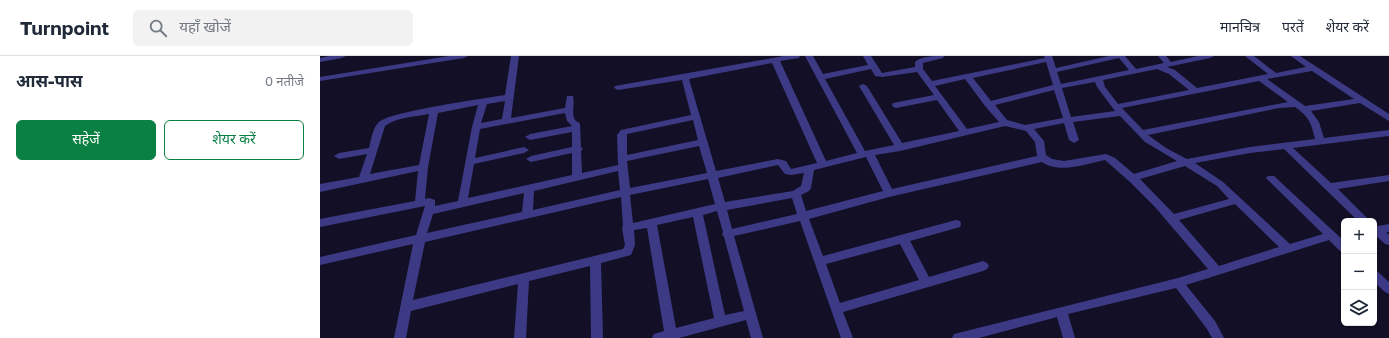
<!DOCTYPE html>
<html lang="hi">
<meta charset="utf-8">
<style>
:root{--surface:#fff;--page:#f2f2f3;--text:#1f2937;--muted:#747a83;--line:#e0e1e3;--accent:#0b8043}
body{margin:0;font-family:"Golos Text","Noto Sans Devanagari",sans-serif;background:var(--page);color:var(--text)}
.controls{position:absolute;right:12px;bottom:12px;display:grid;overflow:hidden;border-radius:6px;box-shadow:0 1px 3px #0004}
.controls button{width:36px;height:36px;display:grid;place-items:center;padding:0;border:0;border-bottom:1px solid var(--line);background:var(--surface);color:var(--text);font:20px sans-serif}
.list{margin:0;padding:0;list-style:none}
h2{display:flex;justify-content:space-between;align-items:center;height:52px;margin:0;padding:0 16px;font-size:17px}
h2 small{font-size:13px;font-weight:400;color:var(--muted)}
.actions{display:flex;gap:8px;padding:12px 16px}
.actions a{flex:1;padding:9px 0;border:1px solid var(--accent);border-radius:6px;text-align:center;font-size:14px;color:var(--accent)}
.actions .main{background:var(--accent);color:#fff}
.icon{flex:none;width:22px;height:22px;fill:none;stroke:currentColor;stroke-width:2;stroke-linecap:round;stroke-linejoin:round}
.map{position:relative;flex:none;width:1069px;height:282px;overflow:hidden}
header{display:flex;align-items:center;gap:24px;box-sizing:border-box;height:56px;padding:0 20px;background:var(--surface);border-bottom:1px solid var(--line)}
header strong{font-size:19px}
nav{display:flex;gap:22px;margin-inline-start:auto;font-size:14px}
.search{width:280px;height:36px;background:var(--page);display:flex;align-items:center;gap:10px;box-sizing:border-box;padding:0 14px;border-radius:6px;color:var(--muted);font-size:15px}
main{display:flex}
aside{flex:1;background:var(--surface)}
.map>svg:first-child{display:block}
</style>
<header>
<strong>Turnpoint</strong>
<div class="search"><svg class="icon" aria-label="search" viewBox="0 0 24 24"><circle cx="10" cy="10" r="6"/><path d="M15 15l6 6"/></svg>यहाँ खोजें</div>
<nav><a>मानचित्र</a><a>परतें</a><a>शेयर करें</a></nav>
</header>
<main>
<aside>
<h2>आस-पास<small>0 नतीजे</small></h2>
<ul class="list">
</ul>
<div class="actions"><a class="main">सहेजें</a><a>शेयर करें</a></div>
</aside>
<div class="map">
<svg width="1069" height="282" viewBox="0 0 1069 282">
<rect width="100%" height="100%" fill="#130f26"/>
<g fill="none" stroke-linecap="round" stroke-linejoin="round">
<!-- minor -->
<path fill="#3d3a85" fill-rule="evenodd" d="M9 0H26L22 2 0 6V2Z
M129 0H148L144 2 0 25V21Z
M191 0H199L191 62 245 52 247 40H253C255 47 251 57 255 64 257 66 259 66 260 68L261 91 263 93 261 95 262 117 298 109 297 79 301 74 371 59 362 24 298 34 294 32 295 30 464 0H480L479 2 460 5 506 105 537 97 485 0H493L503 18 548 9 543 0H551L562 17 595 11V6C601 0 615 0 624 0L623 2 603 7V13L612 25 725 2 724 0H732L736 12 789 0H805L816 13 844 7 838 0H846L851 6 878 0H894L890 2 847 11 855 14 877 32 948 18 925 0H934L956 17 986 11 971 0H980L1069 58V65L1040 47 991 55 999 66 1004 82 1069 74V80L973 92 1011 127 1069 119V125L1018 133 1050 165H1038L964 93 930 97 875 107 903 126 970 188 1003 178 948 124 946 122 948 120H954L1024 185V196L1020 195 1009 184 866 229 895 265 904 282H892L887 273 856 232 748 258 755 282H743L737 261 659 282H632L634 278 858 222 888 213 835 151 810 126 785 104C766 108 740 118 722 106L569 141 489 163 503 200 636 164 640 165 641 168 640 171 590 185 609 221 663 205 667 207 669 210 667 213 663 215 523 256 533 282H521L480 165 414 180 443 282H431L426 264 359 282H332L334 278 344 275 327 172 314 174 315 189 311 199 281 207 283 282H271L270 210 209 225 206 282H194L198 228 91 255 86 282H74L93 188 0 209V201L96 179 105 150 0 171V163L95 145 98 115 0 136V128L39 121 47 98 19 103 14 100 19 97 49 92C51 84 53 71 59 66 72 55 162 43 185 39ZM799 2 809 14 741 28 737 16ZM726 6 733 29 671 45 653 22ZM452 7 497 107 471 113 466 105 458 103 396 115 369 23ZM551 13 555 20 562 21 597 16 614 39 573 47 572 49 573 51 576 52 617 44 639 75 582 87 547 30 543 28 539 30 574 89 545 95 505 23ZM837 13 849 18 869 34 798 48 785 31 783 24ZM992 15 1034 43 985 50 947 23ZM645 23 665 50 679 66 647 73 615 30ZM939 25 968 46 823 74 802 52ZM775 26 777 31 795 55 751 61 742 32ZM734 34 743 62 705 69 687 64 675 49ZM185 45 182 63 161 67 167 48ZM158 49 152 71 138 145 115 150V144L109 142 105 143 108 111 118 57ZM975 51C989 61 991 66 995 83L930 91 867 103 846 92 828 79 959 52ZM245 57 247 65 252 70 210 78 205 81 210 84 252 76V91L211 100 206 103 211 106 252 97V119L148 142 154 108 204 97 209 94 204 91 155 102 160 73ZM109 58 99 109 50 118 65 70C77 61 94 61 109 58ZM800 60 825 86 857 105 814 118 795 102 786 98 744 105 732 103 726 99 724 85 714 73 744 67 749 84 754 87 759 84 753 66ZM373 64 378 84 307 99V78ZM685 70 706 75 715 86 717 100 572 133 555 99 580 95ZM379 90 387 117 310 132 307 105ZM546 101 563 135 486 155 481 139 489 135 491 132 494 114ZM458 109 465 118 471 119 484 117 481 130 473 135 405 146 398 122ZM865 110 897 130 909 143 854 158 820 123ZM298 115 300 134 213 154 214 135ZM388 123 395 148 313 167 310 139ZM204 137 202 156 107 177 113 158ZM301 141 303 170 302 172 305 189 303 193 93 244 105 186ZM472 142 477 158 412 173 407 154ZM915 148 959 191 899 210 859 164ZM397 155 403 176 402 178 404 181 424 255 405 259 383 159ZM373 161 394 262 356 272 337 169ZM580 188 599 224 520 247 506 208Z
M1054 168 1058 170 1069 168V176H1066L1069 179V189L1065 188 1054 178Z
M1054 214 1058 216 1069 226V238L1065 236 1054 226Z"/>
</g>
</svg>
<div class="controls">
<button>+</button>
<button>−</button>
<button><svg class="icon" aria-label="layers" viewBox="0 0 24 24"><path d="M12 4l9 5-9 5-9-5zM3 14l9 5 9-5"/></svg></button>
</div>
</div>
</main>
